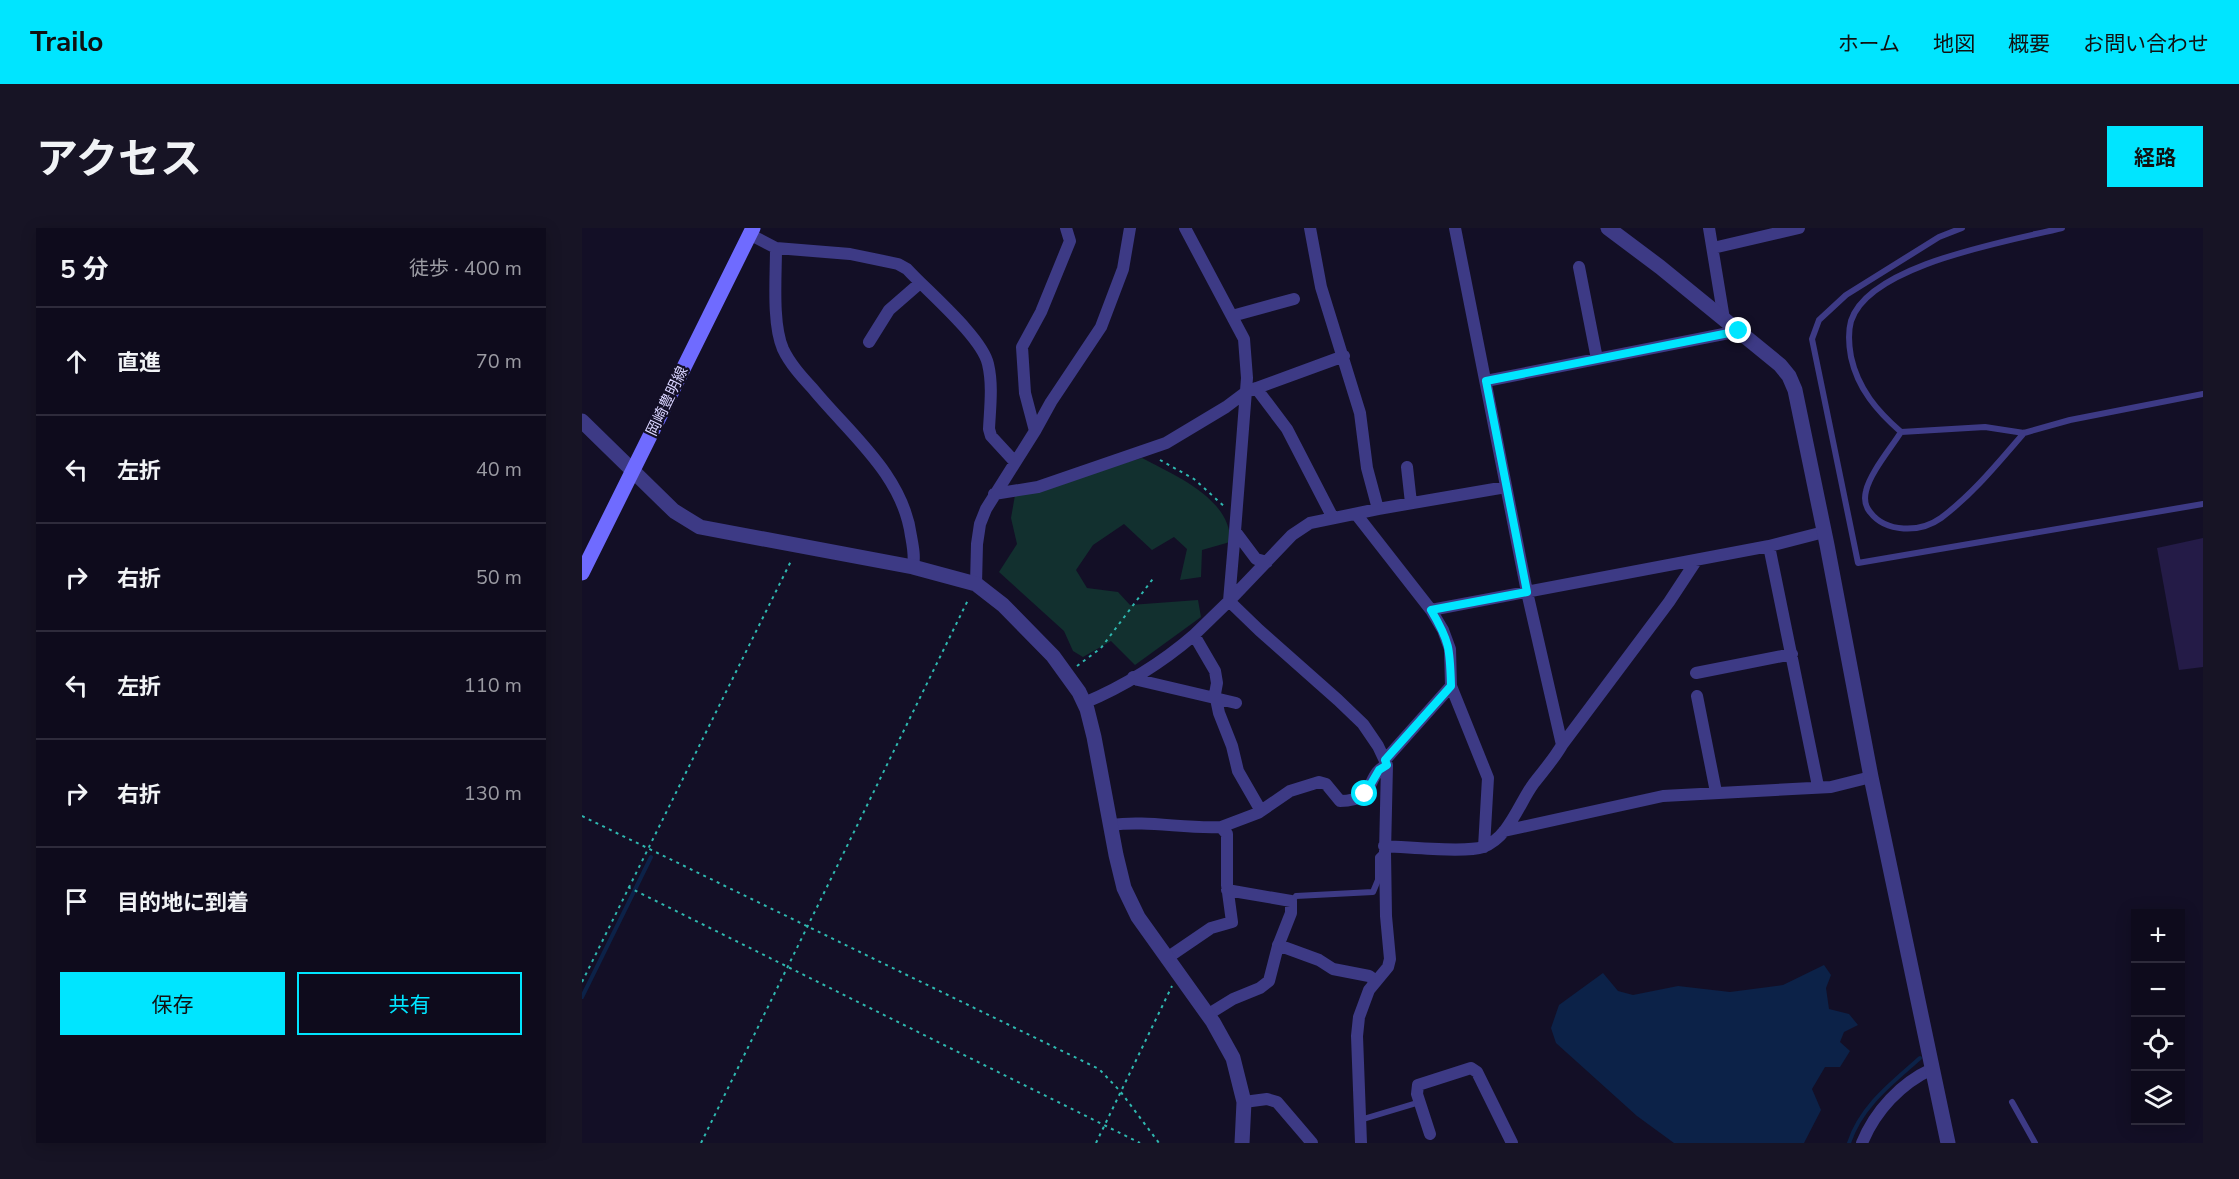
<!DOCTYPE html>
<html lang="ja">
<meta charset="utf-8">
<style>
:root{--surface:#0e0b1c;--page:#171425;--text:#f1f3f6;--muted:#9b9ba3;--line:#2e2b3b;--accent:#00e5ff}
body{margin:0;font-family:"Nunito Sans","Noto Sans JP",sans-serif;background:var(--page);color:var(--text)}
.controls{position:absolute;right:18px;bottom:18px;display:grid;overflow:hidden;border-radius:0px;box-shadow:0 3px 15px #0003}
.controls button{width:54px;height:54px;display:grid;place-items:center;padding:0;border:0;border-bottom:2px solid var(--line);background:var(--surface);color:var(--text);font:30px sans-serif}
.stop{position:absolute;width:18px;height:18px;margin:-14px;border:4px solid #00e5ff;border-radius:50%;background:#fff}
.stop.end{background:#00e5ff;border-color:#fff;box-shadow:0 2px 6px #0008}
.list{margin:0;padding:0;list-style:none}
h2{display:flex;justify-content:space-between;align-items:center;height:78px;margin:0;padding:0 24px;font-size:26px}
h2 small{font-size:20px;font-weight:400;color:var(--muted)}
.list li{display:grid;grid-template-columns:39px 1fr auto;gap:18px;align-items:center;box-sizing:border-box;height:108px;padding:0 24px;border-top:2px solid var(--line)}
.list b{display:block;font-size:22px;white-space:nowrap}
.list em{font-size:20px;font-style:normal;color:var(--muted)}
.actions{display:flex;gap:12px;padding:18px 24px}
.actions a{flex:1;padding:14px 0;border:2px solid var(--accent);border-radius:0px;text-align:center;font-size:21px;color:var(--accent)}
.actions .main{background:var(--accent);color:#111}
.icon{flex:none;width:33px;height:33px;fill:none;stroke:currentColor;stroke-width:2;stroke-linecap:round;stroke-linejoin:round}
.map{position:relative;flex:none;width:1621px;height:915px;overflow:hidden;border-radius:0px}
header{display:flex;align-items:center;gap:36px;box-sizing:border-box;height:84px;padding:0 30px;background:var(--accent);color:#111}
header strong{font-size:28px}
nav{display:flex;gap:33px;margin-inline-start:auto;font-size:21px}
.intro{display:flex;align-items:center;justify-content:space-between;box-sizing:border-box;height:144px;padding:0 36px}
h1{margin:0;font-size:42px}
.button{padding:15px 27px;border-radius:0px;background:var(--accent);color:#111;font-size:21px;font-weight:700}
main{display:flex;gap:36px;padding:0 36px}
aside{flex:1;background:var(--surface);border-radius:0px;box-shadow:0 3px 15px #0003}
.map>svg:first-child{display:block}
</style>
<header>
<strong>Trailo</strong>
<nav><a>ホーム</a><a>地図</a><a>概要</a><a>お問い合わせ</a></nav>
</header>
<div class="intro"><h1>アクセス</h1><a class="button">経路</a></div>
<main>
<aside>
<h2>5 分<small>徒歩 · 400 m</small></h2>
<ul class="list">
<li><svg class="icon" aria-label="ahead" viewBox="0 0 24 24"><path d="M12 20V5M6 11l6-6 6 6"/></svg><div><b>直進</b></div><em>70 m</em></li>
<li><svg class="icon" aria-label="left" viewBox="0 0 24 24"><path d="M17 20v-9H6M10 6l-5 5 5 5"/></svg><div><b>左折</b></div><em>40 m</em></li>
<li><svg class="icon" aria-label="right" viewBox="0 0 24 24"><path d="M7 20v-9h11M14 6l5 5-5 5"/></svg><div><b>右折</b></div><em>50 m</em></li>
<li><svg class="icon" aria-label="left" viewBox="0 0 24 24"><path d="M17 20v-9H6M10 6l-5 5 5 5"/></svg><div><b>左折</b></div><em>110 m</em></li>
<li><svg class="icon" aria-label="right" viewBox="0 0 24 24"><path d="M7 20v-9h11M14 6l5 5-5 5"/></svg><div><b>右折</b></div><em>130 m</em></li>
<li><svg class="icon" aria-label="arrive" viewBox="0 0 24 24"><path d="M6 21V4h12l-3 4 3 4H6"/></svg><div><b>目的地に到着</b></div></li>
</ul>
<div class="actions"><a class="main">保存</a><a>共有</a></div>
</aside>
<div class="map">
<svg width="1621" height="915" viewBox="0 0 1621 915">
<rect width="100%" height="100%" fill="#130f26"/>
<!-- green -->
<path fill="#12302f" d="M560 230C592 247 650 271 648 314L620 322 619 349 598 352 605 321 592 309 570 322 542 296 511 317 494 342 505 360 536 364 548 377 616 372 619 389 553 437 529 413 501 429 491 423 482 403 417 344 435 316 429 290 433 267Z"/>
<!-- water -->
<path fill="#0c2248" d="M1242 737 1249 747 1244 760 1247 781 1267 786 1276 797 1262 804 1258 814 1268 823 1258 839H1243L1230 861 1239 882 1222 915H1092L1055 888 974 815 969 800 977 777 1021 745 1036 763 1051 767 1096 758 1148 764 1201 757Z"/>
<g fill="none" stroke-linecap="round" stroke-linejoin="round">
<!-- stream -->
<path stroke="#0c2248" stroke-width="4" d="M0 769 69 629
M1267 915C1279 878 1310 855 1338 830"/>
</g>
<!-- building -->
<path fill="#241b47" d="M1621 310V439L1597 442 1575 320Z"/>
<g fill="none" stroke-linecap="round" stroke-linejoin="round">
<!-- path -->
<path stroke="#2fb8b0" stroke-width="2" stroke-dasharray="3 4.5" stroke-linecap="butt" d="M578 232 612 251 643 279
M495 438 519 420 573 348
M0 588 517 841 538 863 577 915
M46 659 558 915
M0 754 210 331
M119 915 387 370
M514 915 590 758"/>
<!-- service -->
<path stroke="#3d3a85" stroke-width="6" d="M1380 0 1357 9 1264 67 1237 92 1230 111 1276 335 1621 276
M1480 0C1428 13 1287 36 1269 93 1266 104 1267 118 1269 129 1276 161 1295 183 1319 204L1403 199 1442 205 1488 192 1621 166
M1319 204C1309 220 1288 245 1284 263 1282 271 1283 278 1288 284 1304 305 1338 305 1359 290 1391 266 1416 235 1442 205
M710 673 714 668 791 664 796 652V629L801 624
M1430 874 1453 915
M778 892 838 874"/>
<!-- minor -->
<path stroke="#3d3a85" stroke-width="12" d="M603 0 662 111 665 150 653 303 674 331 685 334
M728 0 739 59 778 185 785 240 796 281
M1127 0 1142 91
M167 6 194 20 268 26 316 36 325 41C345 63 400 109 406 136 411 157 408 180 407 201L409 208 432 233
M194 20C194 48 190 96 201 121 208 136 220 149 231 161 268 206 321 247 329 308 331 319 333 328 331 339
M1131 20 1217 0
M997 39 1015 131
M650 88 712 71
M287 114 307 82 338 55
M904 153 1157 103
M674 160 705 201 751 290
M453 203 443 165 440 119 459 84 488 13 484 0
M825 239 829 275
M412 266 456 259 584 215 644 179 664 164 762 128
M774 286 849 382 861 402 868 421 869 458 906 550 902 619
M1187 318 1236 558
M394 356 395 316 398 296 404 281 453 203 469 174 519 99 541 41 548 0
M849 382 1187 318 1242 304
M612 407 647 373 653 303
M1114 445 1210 426
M551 449 556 452 654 475
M1115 468 1134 564
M502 475C541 459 581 434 612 407L633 443 635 455 633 466 637 485 650 518 656 543 679 583
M980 517 1087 374 1114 333
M803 532 869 458
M529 597C565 592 603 601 639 599L645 606V657L650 694 629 700 585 730
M639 599 676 585 708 563 737 554 744 556 758 573C796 573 783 546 805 537
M922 603 1081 568 1249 559 1289 549
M802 618C823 619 884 625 901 619 927 610 937 575 952 555 962 542 972 531 980 517L945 364 873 0
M696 717 737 732 751 741 787 748 794 753
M625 787 651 771 678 760 687 753 696 718 709 685V673L645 662
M662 874 685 871 695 874 730 915
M848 906 835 866 836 857 889 840 895 844 930 915
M779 915 775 808 777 789 787 762 806 739 808 731 804 688 803 624 805 537 796 518 781 496 756 472 677 402 647 373 710 307 728 295 796 281 924 259
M1280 915C1293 883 1319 855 1350 841"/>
<!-- tertiary -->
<path stroke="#3d3a85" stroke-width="15" d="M1026 0 1078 39 1198 137 1207 148 1213 162 1245 317 1289 549 1366 915
M0 193 92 283 118 299 331 339 394 356 421 377 471 428 497 464 505 481 512 509 534 627 542 660 556 689 631 794 651 830 662 874 660 915"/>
<!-- secondary -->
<path stroke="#6f6bff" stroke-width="15" d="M0 345 171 0"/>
</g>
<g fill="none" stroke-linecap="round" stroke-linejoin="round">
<!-- route -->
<path stroke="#00e5ff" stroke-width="8" d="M783 566 797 542 805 537 803 532 869 458C868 421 868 414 849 382L945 364 904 153 1157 103"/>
</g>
<g text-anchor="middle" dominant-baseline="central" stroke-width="4.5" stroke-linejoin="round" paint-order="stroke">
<!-- street labels -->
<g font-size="15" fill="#d9d4ff" stroke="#130f26">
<text transform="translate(85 173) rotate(-64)">岡崎豊明線</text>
</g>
</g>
</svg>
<div class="controls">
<button>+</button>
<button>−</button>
<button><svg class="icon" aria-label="locate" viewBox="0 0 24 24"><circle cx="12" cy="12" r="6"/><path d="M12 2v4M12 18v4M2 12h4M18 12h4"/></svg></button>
<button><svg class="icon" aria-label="layers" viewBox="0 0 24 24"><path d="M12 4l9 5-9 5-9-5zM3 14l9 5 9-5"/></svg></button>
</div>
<div class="stop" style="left:783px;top:566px"></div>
<div class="stop end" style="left:1157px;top:103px"></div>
</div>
</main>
